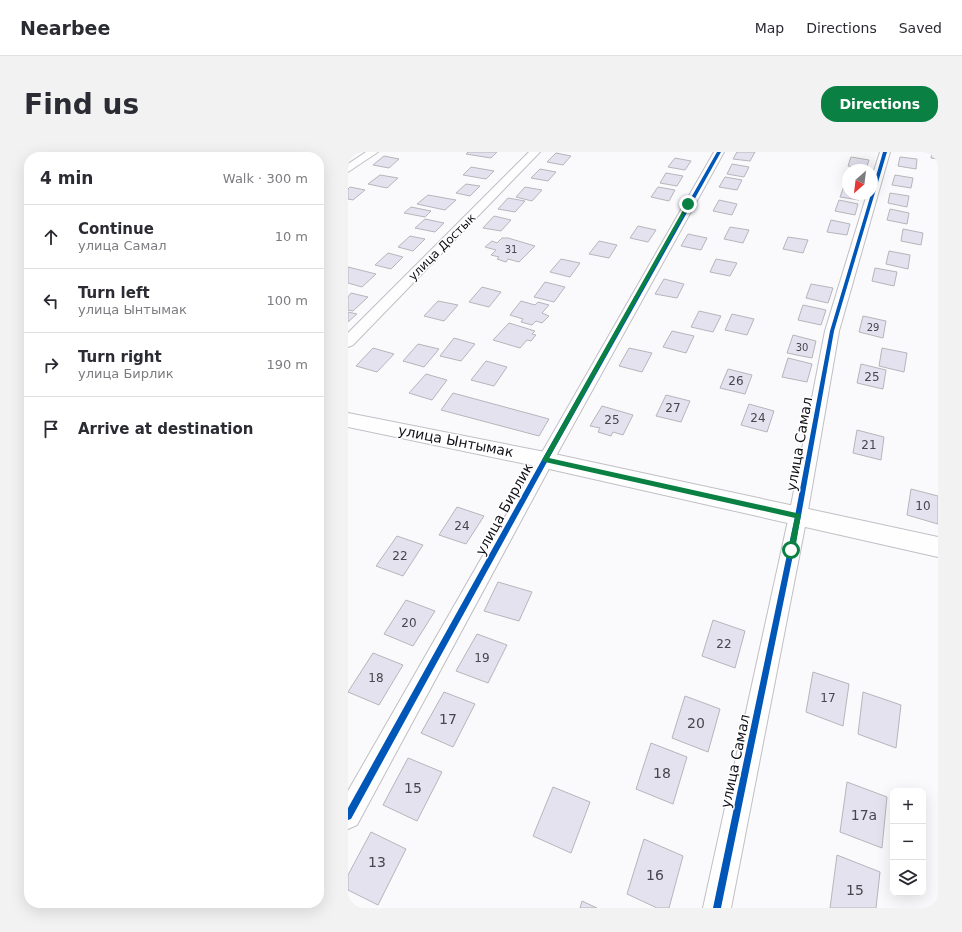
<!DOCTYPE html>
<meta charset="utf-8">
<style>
:root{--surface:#fff;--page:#f2f2f3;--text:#2b2b33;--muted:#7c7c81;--line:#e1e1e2;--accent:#0b8043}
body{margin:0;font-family:"DejaVu Sans",sans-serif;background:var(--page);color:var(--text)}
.controls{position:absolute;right:12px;bottom:12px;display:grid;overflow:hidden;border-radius:8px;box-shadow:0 4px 16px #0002}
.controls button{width:36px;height:36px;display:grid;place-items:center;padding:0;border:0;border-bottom:1px solid var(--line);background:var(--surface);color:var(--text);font:20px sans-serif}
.compass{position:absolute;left:494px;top:12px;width:36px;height:36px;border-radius:50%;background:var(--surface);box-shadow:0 4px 16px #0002;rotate:208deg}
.stop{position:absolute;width:12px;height:12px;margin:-9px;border:3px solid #0b8043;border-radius:50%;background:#fff}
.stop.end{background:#0b8043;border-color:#fff;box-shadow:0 1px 4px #0008}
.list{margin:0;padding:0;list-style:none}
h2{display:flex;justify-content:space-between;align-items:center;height:52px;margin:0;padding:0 16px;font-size:17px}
h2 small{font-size:13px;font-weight:400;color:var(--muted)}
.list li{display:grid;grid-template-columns:26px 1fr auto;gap:12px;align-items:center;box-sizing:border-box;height:64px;padding:0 16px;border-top:1px solid var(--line)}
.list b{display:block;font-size:15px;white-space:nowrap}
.list p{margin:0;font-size:13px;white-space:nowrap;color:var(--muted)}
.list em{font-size:13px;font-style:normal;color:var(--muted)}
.icon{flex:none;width:22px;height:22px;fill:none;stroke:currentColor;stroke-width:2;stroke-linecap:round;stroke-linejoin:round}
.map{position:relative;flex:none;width:590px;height:756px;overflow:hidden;border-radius:16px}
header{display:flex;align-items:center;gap:24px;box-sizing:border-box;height:56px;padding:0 20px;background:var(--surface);border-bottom:1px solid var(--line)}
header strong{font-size:19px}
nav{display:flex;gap:22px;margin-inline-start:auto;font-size:14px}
.intro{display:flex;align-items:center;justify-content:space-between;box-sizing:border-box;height:96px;padding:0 24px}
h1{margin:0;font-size:28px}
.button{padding:10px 18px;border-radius:16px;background:var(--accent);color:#fff;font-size:14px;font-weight:700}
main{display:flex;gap:24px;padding:0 24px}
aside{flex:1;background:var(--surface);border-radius:16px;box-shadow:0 4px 16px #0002}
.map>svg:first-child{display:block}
</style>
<header>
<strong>Nearbee</strong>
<nav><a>Map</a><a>Directions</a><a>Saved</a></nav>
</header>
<div class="intro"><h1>Find us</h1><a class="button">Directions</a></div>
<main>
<aside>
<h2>4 min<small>Walk · 300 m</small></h2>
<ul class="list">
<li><svg class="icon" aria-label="ahead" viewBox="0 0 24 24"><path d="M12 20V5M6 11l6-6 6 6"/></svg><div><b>Continue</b><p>улица Самал</p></div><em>10 m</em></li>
<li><svg class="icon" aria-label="left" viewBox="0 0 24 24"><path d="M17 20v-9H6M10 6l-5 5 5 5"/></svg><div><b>Turn left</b><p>улица Ынтымак</p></div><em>100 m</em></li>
<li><svg class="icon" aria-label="right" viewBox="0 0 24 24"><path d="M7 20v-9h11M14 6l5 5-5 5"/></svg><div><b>Turn right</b><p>улица Бирлик</p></div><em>190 m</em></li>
<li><svg class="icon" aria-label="arrive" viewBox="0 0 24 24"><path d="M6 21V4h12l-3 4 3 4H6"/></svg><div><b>Arrive at destination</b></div></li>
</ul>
</aside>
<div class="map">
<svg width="590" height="756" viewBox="0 0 590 756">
<rect width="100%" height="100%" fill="#faf9fc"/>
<!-- building -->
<path fill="#e5e2f0" stroke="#b6b5ba" d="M120 0H149L143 6 118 2Z
M389 0H407L402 9 385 7Z
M584 0H590V7L583 6Z
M208 1 223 4 215 13 199 10Z
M36 4 51 7 41 16 25 13Z
M503 5 521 8 518 17 500 14Z
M552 5 569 7 568 17 550 14Z
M327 6 343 9 337 18 320 15Z
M384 12 401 15 396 25 379 22Z
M123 15 146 19 138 27 115 23Z
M192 17 208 20 200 29 183 26Z
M318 21 335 24 329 34 312 31Z
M32 23 50 26 39 36 20 32Z
M547 23 565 26 563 36 544 33Z
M377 25 394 28 389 38 371 35Z
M118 32 132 34 122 44 108 41Z
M496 34 500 35V42H513L511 48 492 45Z
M2 35 17 38 5 48 0 47V37Z
M177 35 194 38 184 49 168 45Z
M310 35 327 38 321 49 303 45Z
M542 41 561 44 559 55 540 51Z
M80 43 108 48 97 58 69 52Z
M160 46 177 49 167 60 150 57Z
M371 48 389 52 384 63 365 59Z
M491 48 510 52 507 63 487 59Z
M63 55 83 59 77 65 56 61Z
M542 57 561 61 559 72 539 68Z
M146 64 163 68 153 79 135 76Z
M77 67 96 71 87 80 67 76Z
M483 68 502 72 499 83 479 80Z
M290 74 308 78 300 90 282 86Z
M382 75 401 78 395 91 376 87Z
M555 77 575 81 573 93 553 89Z
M340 82 359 86 353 98 333 94Z
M62 84 77 87 65 99 50 95Z
M440 85 460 88 455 101 435 97Z
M154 86H160L187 94 171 110 160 107 158 110 149 107 151 105 143 103 148 98 137 95 144 89 149 91Z
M251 89 269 93 261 106 241 102Z
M541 99 562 103 560 117 538 112Z
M40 101 55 105 43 117 27 113Z
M213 107 232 111 222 125 202 120Z
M368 107 389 111 382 124 362 120Z
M0 115 28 122 14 135 0 131Z
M527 116 549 120 546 134 524 129Z
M316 127 336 132 329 146 307 142Z
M197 130 217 135 206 150 186 145Z
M463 132 485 136 480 151 458 146Z
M134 135 153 140 141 155 121 150Z
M3 141 20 145 5 159 0 158V145Z
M90 149 110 153 96 169 76 164Z
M173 149 187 153 190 150 201 153 194 161 201 164 194 171 188 169 184 173 173 170 175 167 162 163Z
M455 153 478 158 473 173 450 168Z
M351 159 373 164 365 180 343 175Z
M0 160 9 162 0 170Z
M384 162 406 167 399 183 377 178Z
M515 164 538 169 535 186 511 180Z
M161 171 187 179 184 182 188 183 183 189 179 188 172 196 145 188Z
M324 179 346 184 338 201 315 195Z
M445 183 468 189 464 206 439 201Z
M106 186 127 192 113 209 92 204Z
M70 192 91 197 76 215 55 209Z
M25 196 46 202 29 220 8 214Z
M281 196 304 201 294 220 271 214Z
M534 196 559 201 556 220 531 214Z
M440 206 464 212 459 230 434 225Z
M138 209 159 215 146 234 123 228Z
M513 212 538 218 535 237 509 231Z
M380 217 404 223 397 242 372 236Z
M78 222 99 228 84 248 61 241Z
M105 241 201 267 191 284 93 258Z
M318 243 342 249 333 270 308 264Z
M401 252 426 259 419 280 393 273Z
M254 254 285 263 275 283 265 280 263 284 250 280 252 276 242 274Z
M509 278 536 285 533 308 505 301Z
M563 337 590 344V372L559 363Z
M109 355 136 364 118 392 91 383Z
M49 384 75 393 55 424 28 414Z
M150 430 184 440 171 469 136 459Z
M58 448 87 459 65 494 36 482Z
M365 468 397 479 387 516 354 504Z
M129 482 159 493 140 531 108 519Z
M25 501 55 513 31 553 0 540Z
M465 520 501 532 495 574 458 560Z
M96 540 127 552 105 595 73 581Z
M515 540 553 553 548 596 510 582Z
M337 544 372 557 360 600 324 586Z
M303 591 339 605 325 652 288 637Z
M60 606 94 620 69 669 35 653Z
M499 630 539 645 534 696 492 680Z
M205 635 242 650 223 701 185 684Z
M23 680 58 697 30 753 0 738V723Z
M296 687 335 704 321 756H309L279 742Z
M489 703 532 720 528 756H482Z
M234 749 249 756H232Z"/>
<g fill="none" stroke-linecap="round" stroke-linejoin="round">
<!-- minor casing -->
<g stroke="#c0bfc4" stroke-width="2">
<path id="minor" d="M18 0H30L0 20V12Z
M181 0H192L5 193 0 195V181Z
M366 0H376L203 313 9 673 0 677V639Z
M532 0H542L491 179 459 364 383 756H355L441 364 477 179 519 42H524V25Z"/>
</g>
<!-- tertiary casing -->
<g stroke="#c0bfc4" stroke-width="2">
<path id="tertiary" d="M0 261 197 300 590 385V405L197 316 0 275Z"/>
</g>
<!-- minor -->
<use href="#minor" fill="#fefeff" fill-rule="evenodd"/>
<!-- tertiary -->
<use href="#tertiary" fill="#fefeff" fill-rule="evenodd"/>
<!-- cycleway casing -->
<g stroke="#fff" stroke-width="2">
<path id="cycleway" d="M369 0H373L199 310 3 667 0 668V656L195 306Z
M535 0H539L486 179 453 364 373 756H365L447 364 482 179 523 42H524V38Z"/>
</g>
<!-- cycleway -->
<use href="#cycleway" fill="#0057b8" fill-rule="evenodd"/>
</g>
<!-- route -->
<path fill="#0b8043" d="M339 51 342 52 201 306 453 362 447 398 443 400 440 398 447 366 197 310 194 308Z"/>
<g text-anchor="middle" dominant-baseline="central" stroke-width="3" stroke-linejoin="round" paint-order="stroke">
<!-- far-number labels -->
<g font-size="10" fill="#47454e">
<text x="163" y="97">31</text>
<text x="525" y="175">29</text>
<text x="454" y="195">30</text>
</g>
<!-- far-street labels -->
<g font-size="12" fill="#121118" stroke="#fff">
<text transform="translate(94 95) rotate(-45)">улица Достык</text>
</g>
<!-- number labels -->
<g font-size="12" fill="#47454e">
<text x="524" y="225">25</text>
<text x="388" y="229">26</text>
<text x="325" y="256">27</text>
<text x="410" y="266">24</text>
<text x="264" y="268">25</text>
<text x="521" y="293">21</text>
<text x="575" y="354">10</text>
<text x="114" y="374">24</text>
<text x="52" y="404">22</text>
<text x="61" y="471">20</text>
<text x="376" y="492">22</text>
<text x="134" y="506">19</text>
<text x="28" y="526">18</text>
<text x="480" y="546">17</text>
</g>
<!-- street labels -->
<g font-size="14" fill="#121118" stroke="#fff">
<text transform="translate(108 289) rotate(11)">улица Ынтымак</text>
<text transform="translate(451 292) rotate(-80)">улица Самал</text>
<text transform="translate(156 357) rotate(-61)">улица Бирлик</text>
<text transform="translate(387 609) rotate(-78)">улица Самал</text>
</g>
<!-- near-number labels -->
<g font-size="14" fill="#47454e">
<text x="100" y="567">17</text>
<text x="348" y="571">20</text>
<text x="314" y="621">18</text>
<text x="65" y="636">15</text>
<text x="516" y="663">17а</text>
<text x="29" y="710">13</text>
<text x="307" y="723">16</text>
<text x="507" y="738">15</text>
</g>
</g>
</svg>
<div class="controls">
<button>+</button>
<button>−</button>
<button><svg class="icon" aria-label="layers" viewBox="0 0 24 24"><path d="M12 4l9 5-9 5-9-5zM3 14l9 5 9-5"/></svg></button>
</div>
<svg class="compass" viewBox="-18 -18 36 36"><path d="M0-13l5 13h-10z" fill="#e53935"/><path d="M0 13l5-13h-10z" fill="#7c7c81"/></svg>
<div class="stop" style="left:443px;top:398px"></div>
<div class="stop end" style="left:340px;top:52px"></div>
</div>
</main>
